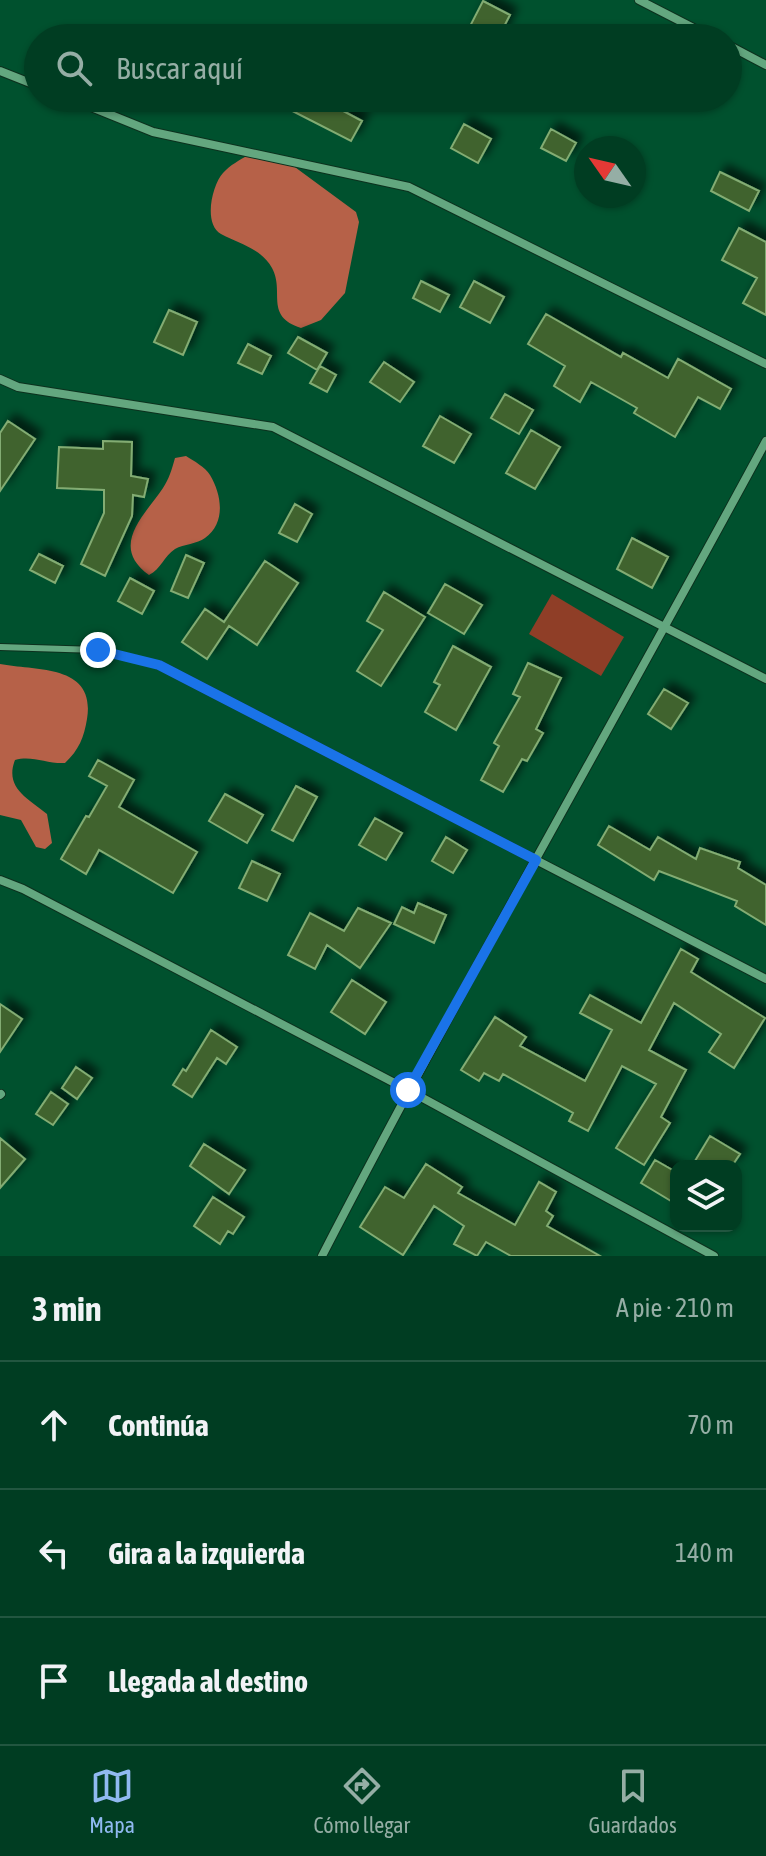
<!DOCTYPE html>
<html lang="es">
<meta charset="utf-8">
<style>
:root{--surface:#003d22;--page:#0a442a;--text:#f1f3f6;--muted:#95aea5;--line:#225640;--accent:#90b9f0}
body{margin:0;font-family:"Asap Condensed",sans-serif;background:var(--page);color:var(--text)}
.controls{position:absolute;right:24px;bottom:24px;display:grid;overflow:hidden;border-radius:16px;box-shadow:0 2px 6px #0004}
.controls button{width:72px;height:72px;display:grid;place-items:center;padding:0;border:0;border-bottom:2px solid var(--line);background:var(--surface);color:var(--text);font:40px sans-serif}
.compass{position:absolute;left:574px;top:136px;width:72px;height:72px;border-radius:50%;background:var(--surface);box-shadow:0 2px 6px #0004;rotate:304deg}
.stop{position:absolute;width:24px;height:24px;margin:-18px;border:6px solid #1a73e8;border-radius:50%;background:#fff}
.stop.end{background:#1a73e8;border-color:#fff;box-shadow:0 2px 8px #0008}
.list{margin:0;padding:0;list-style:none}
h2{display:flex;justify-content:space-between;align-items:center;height:104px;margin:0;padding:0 32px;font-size:34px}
h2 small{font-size:26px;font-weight:400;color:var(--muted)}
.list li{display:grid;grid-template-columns:52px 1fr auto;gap:24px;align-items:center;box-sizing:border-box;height:128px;padding:0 32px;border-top:2px solid var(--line)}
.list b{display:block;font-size:30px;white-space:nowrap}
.list em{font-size:26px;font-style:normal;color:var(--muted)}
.icon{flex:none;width:44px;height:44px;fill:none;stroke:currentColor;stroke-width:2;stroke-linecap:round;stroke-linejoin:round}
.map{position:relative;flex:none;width:766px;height:1256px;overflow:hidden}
.search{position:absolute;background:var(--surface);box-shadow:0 2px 6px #0004;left:24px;right:24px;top:24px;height:88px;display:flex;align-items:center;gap:20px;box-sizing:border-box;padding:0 28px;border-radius:44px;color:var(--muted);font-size:30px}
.sheet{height:488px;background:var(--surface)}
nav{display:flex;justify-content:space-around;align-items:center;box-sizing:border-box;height:112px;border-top:2px solid var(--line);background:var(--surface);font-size:22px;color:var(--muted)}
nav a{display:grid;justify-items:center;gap:4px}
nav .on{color:var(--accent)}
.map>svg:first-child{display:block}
</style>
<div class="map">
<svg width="766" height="1256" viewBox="0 0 766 1256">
<defs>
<filter id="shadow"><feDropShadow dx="7" dy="-7" stdDeviation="4" flood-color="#0009"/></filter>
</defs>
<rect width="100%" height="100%" fill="#00512e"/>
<!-- green -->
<path fill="#8f3e27" d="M552 594 624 637 601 676 529 634Z"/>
<!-- forest -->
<path fill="#b66148" d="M248 155 288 162 356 212 359 222 345 293 321 320 301 328C264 316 285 292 272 268 261 248 239 244 221 234 203 224 212 185 223 173 230 165 240 160 248 155Z
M186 456C194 461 205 467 210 475 222 495 226 523 205 538 197 544 184 544 175 549 164 556 161 569 149 575 109 546 144 516 163 488 169 479 172 469 175 458Z
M0 664C37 671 96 664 87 719 84 737 79 750 65 763 47 764 32 755 15 760 4 788 29 799 47 814L52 843 45 849 36 847 21 820 0 815Z"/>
<!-- building -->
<path fill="#3f642e" stroke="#83ac73" stroke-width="2" filter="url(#shadow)" d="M483 1 510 15 498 38H482L468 30Z
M267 98H319L362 121 351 141Z
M464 124 491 139 478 163 451 148Z
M551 129 576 143 566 161 541 148Z
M720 172 759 191 749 211 711 191Z
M739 228 766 242V315L743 303 757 278 722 260Z
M421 281 449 295 440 312 413 298Z
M474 281 504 297 490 323 460 307Z
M169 310 197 322 183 355 154 342Z
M546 314 621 357 623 353 668 378 678 359 731 389 720 409 698 397 675 437 634 413 637 408 591 382 580 402 554 386 565 366 528 344Z
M298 337 327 353 317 370 288 353Z
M248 344 271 356 262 374 238 363Z
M384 362 414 382 400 402 370 382Z
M320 366 336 375 327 392 310 383Z
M505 394 533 410 519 434 491 418Z
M440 416 471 434 454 463 423 446Z
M8 421 35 439 0 491V433Z
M531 430 560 447 535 489 506 473Z
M103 441 132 442 131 476 148 479 144 497 133 495 132 516 105 576 81 564 104 513V490L57 488 59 447 103 449Z
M295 504 312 514 297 542 279 533Z
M632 538 668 557 652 588 617 569Z
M39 554 63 566 55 583 30 570Z
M186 555 204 563 188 598 171 591Z
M265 561 298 583 257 645 229 626 207 659 182 642 205 609 224 622Z
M130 578 154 591 142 614 118 601Z
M445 584 482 605 464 634 428 613Z
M384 592 425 617 381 686 357 671 383 630 367 621Z
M453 646 491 667 456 730 425 712 440 685 434 682Z
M528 663 561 678 536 729 543 733 527 761 522 759 503 792 481 780 499 746 494 743 520 697 513 694Z
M664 689 688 703 671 729 648 714Z
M98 760 134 780 119 807 197 852 173 893 99 850 86 874 61 859 86 816 89 817 107 786 89 776Z
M296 786 317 797 293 841 272 830Z
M225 794 263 815 247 843 209 821Z
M375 818 402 833 386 860 359 845Z
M609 826 650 850 658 837 696 859 700 848 740 862 738 868 766 885V925L735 906 737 901 659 871 654 880 598 845Z
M446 837 467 850 453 873 432 861Z
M252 861 280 874 267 901 239 888Z
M418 903 446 915 434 943 394 924 402 907 414 913Z
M358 908 391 923 360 968 327 945 315 969 288 955 310 913 344 931Z
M681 949 698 959 691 972 765 1018 734 1068 709 1052 721 1034 674 1003 649 1050 686 1070 661 1117 670 1123 644 1165 616 1148 656 1084 622 1066 588 1131 569 1121 573 1113 503 1074 499 1081 484 1073 479 1081 461 1070 495 1017 526 1037 520 1046 585 1081 612 1030 580 1013 590 995 641 1023Z
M352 980 386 1002 365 1034 331 1012Z
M0 1004 22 1019 0 1052Z
M211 1030 237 1047 226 1064 217 1058 192 1097 173 1085 183 1069 186 1071Z
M76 1067 92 1078 77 1099 62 1088Z
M51 1092 68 1104 53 1125 36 1114Z
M710 1136 740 1154 732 1166H692Z
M0 1138 25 1159 0 1188Z
M204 1144 245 1170 229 1194 190 1166Z
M655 1160 676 1172V1204L641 1183Z
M426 1164 462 1187 458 1193 515 1225 539 1182 556 1192 546 1211 553 1216 547 1226 600 1256H511L486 1242 477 1256 454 1244 464 1226 434 1206 403 1255 360 1227 385 1187 404 1198Z
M213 1197 244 1217 233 1234 228 1231 220 1244 194 1226Z"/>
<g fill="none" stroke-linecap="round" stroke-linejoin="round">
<!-- lane casing -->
<g stroke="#0c311e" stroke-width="8">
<path id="lane" d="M0 647 98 650 159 665"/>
</g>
<!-- street casing -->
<g stroke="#0c311e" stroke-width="10">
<path id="street" d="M639 0 713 38
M728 45 766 65
M0 71 38 86
M69 98 153 132 409 187 766 364
M0 379 18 387 273 427 766 679
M159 665 766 979
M0 880 23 889 408 1090 714 1256
M0 1095 1 1094
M322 1256C464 981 619 714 766 441"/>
</g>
<!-- lane -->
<use href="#lane" stroke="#63a77f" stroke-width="6"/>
<!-- street -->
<use href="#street" stroke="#63a77f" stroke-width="8"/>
</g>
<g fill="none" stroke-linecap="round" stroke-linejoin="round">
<!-- route -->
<path stroke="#1a73e8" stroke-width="10" d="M98 650 159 665 536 860 408 1090"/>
</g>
</svg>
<div class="controls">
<button><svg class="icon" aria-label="layers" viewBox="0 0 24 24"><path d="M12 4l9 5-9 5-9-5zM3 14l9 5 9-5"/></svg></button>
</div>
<svg class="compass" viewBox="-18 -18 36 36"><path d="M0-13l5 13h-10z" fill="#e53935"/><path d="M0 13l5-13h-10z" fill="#95aea5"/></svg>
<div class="stop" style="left:408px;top:1090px"></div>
<div class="stop end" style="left:98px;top:650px"></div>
<div class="search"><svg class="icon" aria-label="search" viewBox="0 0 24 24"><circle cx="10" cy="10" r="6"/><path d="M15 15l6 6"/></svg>Buscar aquí</div>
</div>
<section class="sheet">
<h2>3 min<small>A pie · 210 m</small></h2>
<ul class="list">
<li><svg class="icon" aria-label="ahead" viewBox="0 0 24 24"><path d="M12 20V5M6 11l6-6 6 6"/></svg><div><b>Continúa</b></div><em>70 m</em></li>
<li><svg class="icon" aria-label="left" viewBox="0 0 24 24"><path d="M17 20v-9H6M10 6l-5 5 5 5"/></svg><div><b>Gira a la izquierda</b></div><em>140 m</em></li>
<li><svg class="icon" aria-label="arrive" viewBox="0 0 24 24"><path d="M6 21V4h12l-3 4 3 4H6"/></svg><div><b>Llegada al destino</b></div></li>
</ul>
</section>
<nav>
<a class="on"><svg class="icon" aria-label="map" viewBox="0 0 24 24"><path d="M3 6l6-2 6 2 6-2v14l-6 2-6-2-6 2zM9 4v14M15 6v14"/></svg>Mapa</a>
<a><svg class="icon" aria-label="directions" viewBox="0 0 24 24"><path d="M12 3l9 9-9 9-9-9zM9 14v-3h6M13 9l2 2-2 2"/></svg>Cómo llegar</a>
<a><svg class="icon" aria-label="saved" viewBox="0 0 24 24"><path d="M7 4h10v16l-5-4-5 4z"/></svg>Guardados</a>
</nav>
